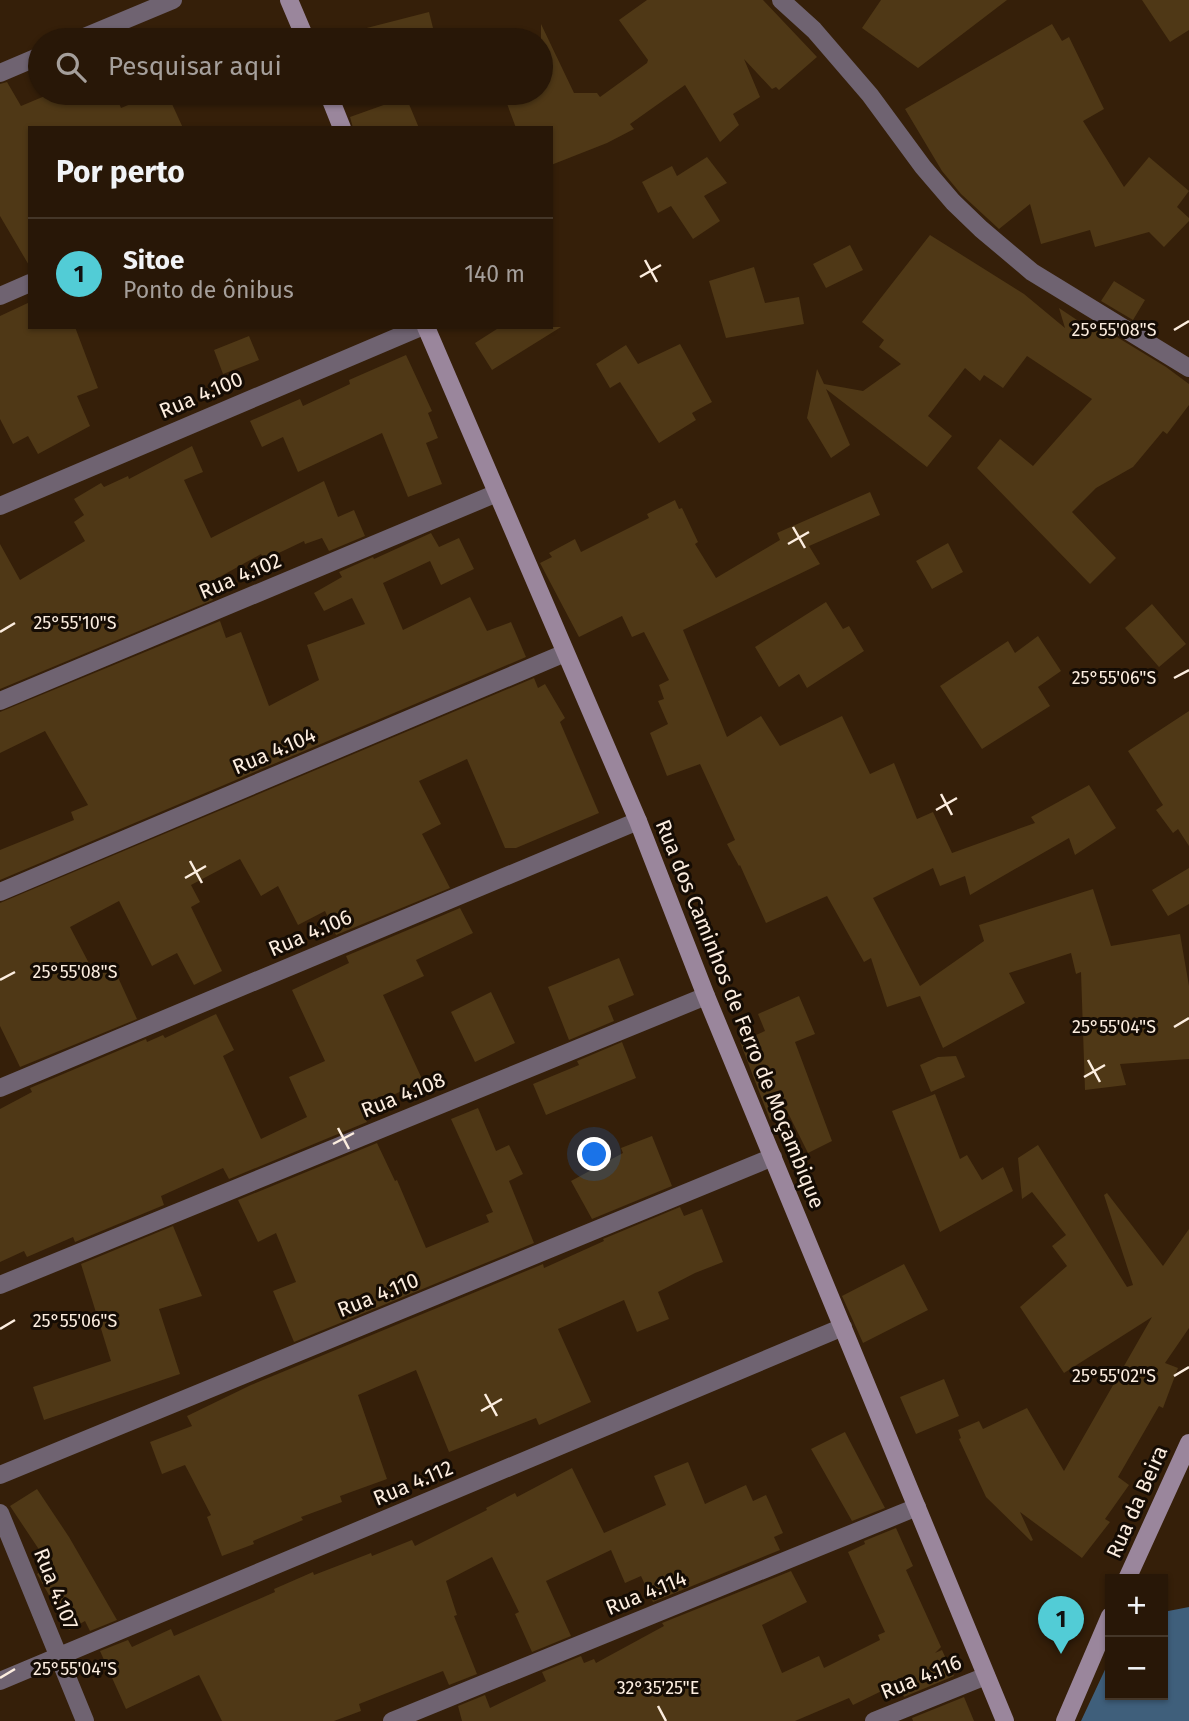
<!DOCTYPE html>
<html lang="pt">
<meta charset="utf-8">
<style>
:root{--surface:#281707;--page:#302011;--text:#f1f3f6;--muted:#a59f9b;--line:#443628;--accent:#52ccd6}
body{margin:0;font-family:"Fira Sans",sans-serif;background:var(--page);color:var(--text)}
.controls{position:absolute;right:21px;bottom:21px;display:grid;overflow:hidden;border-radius:0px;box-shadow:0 2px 5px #0004}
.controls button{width:63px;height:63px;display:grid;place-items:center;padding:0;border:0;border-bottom:2px solid var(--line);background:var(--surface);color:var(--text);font:35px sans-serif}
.you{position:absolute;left:595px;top:1155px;width:24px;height:24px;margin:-18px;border:5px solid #fff;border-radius:50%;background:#1a73e8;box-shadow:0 0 0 10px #1a73e833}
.badge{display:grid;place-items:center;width:46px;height:46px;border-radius:50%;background:var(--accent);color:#111;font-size:23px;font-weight:700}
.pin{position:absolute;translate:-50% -58px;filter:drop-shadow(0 2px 4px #0008)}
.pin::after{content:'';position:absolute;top:37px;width:24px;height:21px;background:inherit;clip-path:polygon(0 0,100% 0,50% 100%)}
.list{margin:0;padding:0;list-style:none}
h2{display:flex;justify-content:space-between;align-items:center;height:91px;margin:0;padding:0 28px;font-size:30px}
h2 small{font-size:23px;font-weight:400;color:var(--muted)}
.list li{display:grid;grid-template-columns:46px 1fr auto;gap:21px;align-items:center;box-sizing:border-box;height:112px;padding:0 28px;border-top:2px solid var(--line)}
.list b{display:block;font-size:26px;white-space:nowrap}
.list p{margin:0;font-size:23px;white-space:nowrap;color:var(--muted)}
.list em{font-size:23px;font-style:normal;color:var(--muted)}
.icon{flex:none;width:38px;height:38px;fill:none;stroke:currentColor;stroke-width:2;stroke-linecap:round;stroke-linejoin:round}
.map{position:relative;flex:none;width:1189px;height:1721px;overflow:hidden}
.search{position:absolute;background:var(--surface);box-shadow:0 2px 5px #0004;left:28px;top:28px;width:525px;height:77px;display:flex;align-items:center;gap:18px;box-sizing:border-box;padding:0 24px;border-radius:38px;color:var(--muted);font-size:26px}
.panel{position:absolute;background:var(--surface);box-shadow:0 2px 5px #0004;left:28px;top:126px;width:525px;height:203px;border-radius:0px}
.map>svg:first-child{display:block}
</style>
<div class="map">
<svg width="1189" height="1721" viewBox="0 0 1189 1721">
<rect width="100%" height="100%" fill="#351f09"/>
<!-- water -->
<path fill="#3f5f7b" d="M1189 1607V1721H1081L1110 1659V1695H1163V1612Z"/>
<!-- building -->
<path fill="#4f3816" d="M647 0H763L817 57 779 90 776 87 772 89 744 59 760 97 733 114 739 125 720 142 685 85 630 124 634 129 607 143 551 165V128H516L503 93H541V24L574 93H597L600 97 647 63 648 60 619 20Z
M881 0H1007L918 68 862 28Z
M1142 0H1189V30L1170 42Z
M429 12 436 40H356L355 31Z
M1052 24 1062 41 1069 37 1104 109 1083 121 1124 187 1149 157 1189 191 1177 207 1189 218V221L1164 247 1149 232 1095 247 1090 230 1041 244 1030 204 999 229 961 194 942 171 905 109Z
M7 82 21 106 52 93H115L121 108 157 93H167L183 128H30V267L0 216V84Z
M406 97 419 128H353L350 117Z
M707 157 727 183 704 196 720 221 693 239 671 206 658 213 642 182 672 166 677 176Z
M930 235 1024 294 1065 328 1059 308 1086 326 1089 320 1166 367 1189 384V405L1167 434 1163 431 1133 467 1096 488 1072 512 1116 558 1090 584 977 468 1000 439 1033 466 1092 399 1027 356 1003 388 984 375 980 381 965 368 928 416 952 436 927 467 826 389 850 445 831 458 807 418 817 369 824 384 863 391 901 364 879 347 884 340 862 322Z
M850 245 863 270 826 288 813 264Z
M754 267 765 303 799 297 804 324 726 338 709 281Z
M1114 281 1145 300 1133 320 1101 301Z
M30 302V327H75L98 388 77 396 90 426 38 454 28 436 13 444 0 419V316Z
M500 327H561L492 370 475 343Z
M249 336 259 360 223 374 214 350Z
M680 344 712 402 692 413 696 420 659 443 620 382 610 388 596 364 626 345 638 364Z
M406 355 432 411 428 413 438 438 426 443 442 484 408 497 382 433 298 472 283 437 262 447 250 421 300 399 303 406 350 384 349 380Z
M192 446 203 472 184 480 211 538 324 481 338 517 354 510 365 536 329 551 322 538 305 544 304 541 264 560 261 554 207 584 213 600 0 689V544L20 580 85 541 74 522 84 515 74 499 101 483 104 487 128 476 129 479Z
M870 492 880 515 809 546 820 564 683 630 727 737 761 716 780 746 842 716 870 774 894 763 917 819 933 812 952 853 1035 823 1031 817 1089 785 1116 828 1075 855 1069 838 970 895 965 876 940 886 933 868 873 898 920 986 984 941 979 925 1093 889 1111 946 1180 934 1189 986V1059L1120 1064 1126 1085 1085 1090 1081 972 1076 974 1071 953 1009 973 1025 1003 943 1048 920 996 887 1007 871 958 864 962 827 896 766 923 740 865 739 866 727 844 735 840 700 764 667 776 650 733 668 724 658 701 664 699 659 685 669 680 644 632 632 637 622 616 579 637 540 563 552 557 549 553 575 539 581 552 649 518 647 514 675 500 679 509 682 508 698 542 695 544 716 578 780 540 777 533Z
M431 533 439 547 459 538 474 569 441 585 430 561 383 583 403 630 470 597 487 631 511 622 526 657 0 880V850L74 820 71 812 88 805 45 731 0 753V712L220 621 226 638 241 632 269 706 319 680 307 645 365 624 352 598 324 611 314 593 342 577 339 572 373 557 374 559Z
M948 543 963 572 932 589 916 561Z
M826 602 843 629 849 626 864 651 807 688 799 674 779 687 755 647Z
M1152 604 1186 644 1159 667 1125 628Z
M1038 636 1061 671 1038 687 1050 706 982 749 940 686 1008 641 1015 653Z
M534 678 538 688 545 684 565 718 560 722 599 813 516 848H505L467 759 419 781 441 824 422 834 450 888 336 935 325 911 298 925 278 886 261 896 240 859 191 885 200 902 191 907 222 971 194 985 177 953 152 966 119 901 70 927 93 971 111 962 137 1019 20 1067 0 1026V903Z
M1189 711V846L1178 829 1173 833 1156 810 1163 805 1128 751Z
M1189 868V904L1168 916 1152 890Z
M460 908 473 933 416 960 424 976 383 995 423 1081 361 1110 367 1122 229 1179 223 1168 161 1196 164 1205 75 1242 73 1237 27 1257 24 1251 0 1262V1109L32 1092 30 1088 146 1039 147 1042 163 1035 165 1038 216 1014 234 1050 223 1056 261 1139 307 1117 289 1077 325 1061 292 990 349 963 346 956Z
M619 958 634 995 608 1006 614 1021 569 1040 548 987Z
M491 992 515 1043 475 1062 451 1012Z
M799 996 815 1034 795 1042 832 1141 808 1153 788 1113 770 1120 740 1042 765 1031 758 1014Z
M622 1042 636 1078 546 1115 533 1084 579 1065 577 1061Z
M956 1056 965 1077 931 1092 920 1065 938 1057Z
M935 1094 960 1159 967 1155 982 1180 1003 1167 1013 1191 940 1232 892 1111Z
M478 1108 496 1151 509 1145 523 1174 509 1181 534 1243 294 1342 273 1291 296 1282 276 1233 258 1242 238 1200 377 1143 395 1181 397 1180 426 1248 489 1222 486 1215 493 1212 451 1119Z
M652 1136 672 1186 592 1219 571 1181 623 1153 621 1148Z
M1038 1145 1127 1287 1133 1285 1104 1195 1107 1193 1163 1266 1189 1229V1328L1165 1363 1178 1368 1163 1408 1159 1406 1118 1477 1129 1485 1105 1519 1110 1522 1082 1558 1020 1512 1033 1540 1031 1541 986 1497 959 1439 961 1438 958 1430 979 1421 983 1429 1027 1408 1064 1471 1152 1317 1064 1373 1020 1307 1067 1266 1052 1246 1066 1235 1032 1192 1022 1199 1018 1158Z
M680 1207 684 1216 702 1209 723 1262 695 1273 658 1292 669 1319 637 1332 624 1300 558 1329 591 1402 539 1425 536 1418 449 1452 416 1370 358 1395 387 1479 340 1496 342 1502 301 1517 303 1520 253 1541 254 1544 222 1556 207 1517 211 1515 185 1465 162 1474 150 1442 192 1426 187 1416 251 1385 543 1264 544 1268 604 1241 603 1239Z
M173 1226 202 1296 159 1309 180 1374 44 1420 33 1387 111 1361 81 1264Z
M904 1264 928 1310 863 1343 842 1296Z
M944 1379 959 1416 916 1434 900 1397Z
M845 1432 885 1508 852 1521 811 1449Z
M688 1462 705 1504 746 1485 753 1501 766 1495 783 1533 774 1537 780 1550 653 1602 641 1576 625 1583 611 1550 546 1581 571 1636 532 1652 515 1614 519 1612 492 1557 446 1581 457 1615 454 1616 477 1674 449 1685 443 1671 359 1704 361 1711 334 1721H222L199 1675 126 1709 100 1651 128 1640 132 1647 171 1629 174 1636 275 1592 274 1589 313 1572 314 1575 371 1553 372 1556 412 1540 415 1546 487 1510 486 1508 515 1493 517 1497 572 1468 604 1533 666 1505 654 1476Z
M37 1489 69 1537 117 1620 90 1631 85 1621 69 1630 37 1574 50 1566 10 1506Z
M896 1528 913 1566 906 1570 941 1647 935 1653 942 1650 954 1676 904 1697 898 1683 853 1705 849 1698 795 1721H462L458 1706 485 1695 490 1708 546 1681 542 1672 581 1656 584 1663 594 1659 596 1663 664 1626 662 1623 791 1571 807 1602 762 1625 782 1673 819 1656 824 1668 880 1640 878 1635 885 1632 848 1552 865 1544 864 1541Z
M964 1697 974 1721H913L912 1718Z"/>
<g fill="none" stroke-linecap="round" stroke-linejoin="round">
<!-- street -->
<path stroke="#6f6371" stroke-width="18" d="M781 0 814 30 870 95 923 167 953 202 981 229 1032 272 1189 368
M77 40 173 0
M0 73 40 56
M0 296 30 283
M0 506 421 327
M0 701 497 493
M0 892 565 653
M0 1088 638 821
M0 1285 706 996
M0 1475 773 1157
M0 1513 85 1721
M0 1681 843 1327
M392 1721 917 1507
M874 1721 986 1676"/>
<!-- secondary -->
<path stroke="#9a869c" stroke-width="18" d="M289 0 306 40
M328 93 342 128
M426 327 638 821 706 996 1005 1721
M1127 1579 1189 1443
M1065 1721 1110 1616"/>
</g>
<!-- ticks -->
<path fill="none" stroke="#fceddf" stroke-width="2.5" d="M645 260 657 282M640 277 661 265M1174 330 1189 321M793 527 805 548M788 544 809 532M0 632 15 623M1174 678 1189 670M941 794 952 815M936 810 957 798M190 861 202 883M185 878 206 866M0 980 15 972M1174 1027 1189 1018M1088 1060 1100 1082M1084 1077 1105 1065M338 1128 349 1149M333 1144 354 1133M0 1329 15 1320M1174 1376 1189 1367M485 1394 497 1416M481 1411 502 1399M0 1678 15 1669M658 1706 666 1721"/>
<g text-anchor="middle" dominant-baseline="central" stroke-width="6" stroke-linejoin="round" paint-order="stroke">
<!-- street labels -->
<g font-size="21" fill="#fceddf" stroke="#150c04">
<text transform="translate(201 395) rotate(-23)">Rua 4.100</text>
<text transform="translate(240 576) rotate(-23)">Rua 4.102</text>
<text transform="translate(274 751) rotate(-23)">Rua 4.104</text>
<text transform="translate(310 933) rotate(-23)">Rua 4.106</text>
<text transform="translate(740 1014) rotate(68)">Rua dos Caminhos de Ferro de Moçambique</text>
<text transform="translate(403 1095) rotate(-22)">Rua 4.108</text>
<text transform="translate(378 1295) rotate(-22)">Rua 4.110</text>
<text transform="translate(413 1483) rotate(-23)">Rua 4.112</text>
<text transform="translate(1137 1502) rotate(-66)">Rua da Beira</text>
<text transform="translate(56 1589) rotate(68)">Rua 4.107</text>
<text transform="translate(646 1593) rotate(-22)">Rua 4.114</text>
<text transform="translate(921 1677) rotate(-22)">Rua 4.116</text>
</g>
</g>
<g font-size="18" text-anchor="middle" fill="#fceddf" stroke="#150c04" stroke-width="6" stroke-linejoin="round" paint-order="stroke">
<text x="1114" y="336">25°55'08"S</text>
<text x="75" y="629">25°55'10"S</text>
<text x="1114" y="684">25°55'06"S</text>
<text x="75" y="978">25°55'08"S</text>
<text x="1114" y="1033">25°55'04"S</text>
<text x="75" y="1327">25°55'06"S</text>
<text x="1114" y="1382">25°55'02"S</text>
<text x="75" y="1675">25°55'04"S</text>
<text x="658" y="1694">32°35'25"E</text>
</g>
</svg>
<div class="controls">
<button>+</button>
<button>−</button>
</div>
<div class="you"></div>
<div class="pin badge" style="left:1061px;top:1654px">1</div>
<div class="search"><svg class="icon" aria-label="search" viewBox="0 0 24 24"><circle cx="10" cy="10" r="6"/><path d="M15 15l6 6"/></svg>Pesquisar aqui</div>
<section class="panel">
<h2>Por perto<small></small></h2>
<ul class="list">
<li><span class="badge">1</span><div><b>Sitoe</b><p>Ponto de ônibus</p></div><em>140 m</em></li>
</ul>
</section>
</div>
